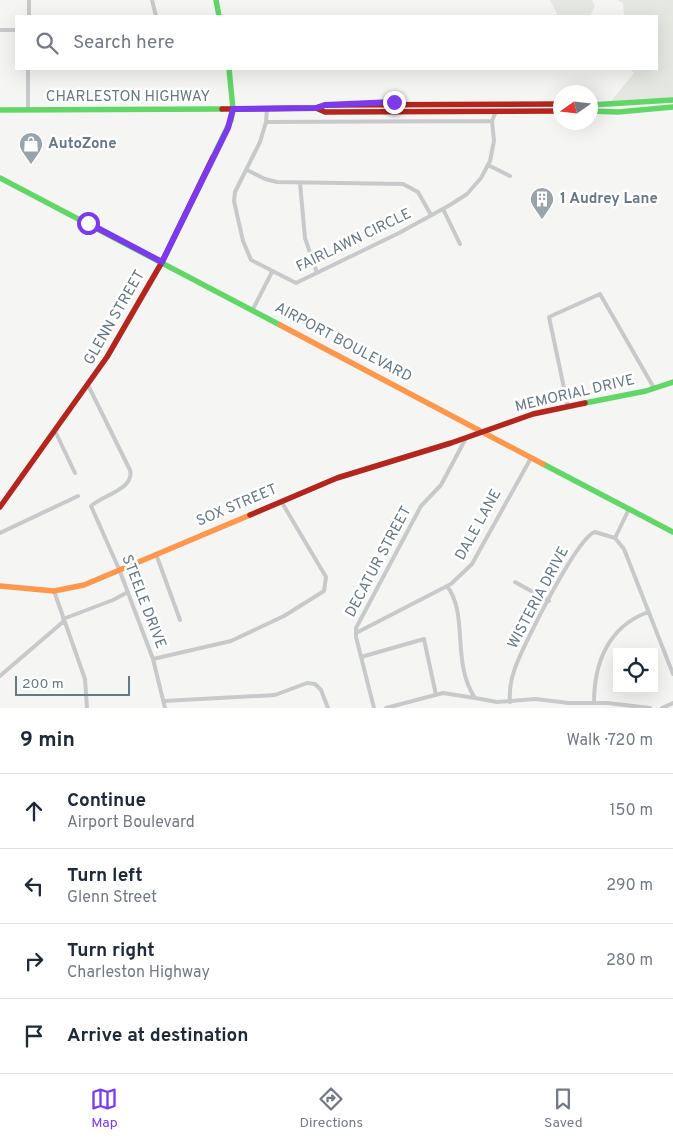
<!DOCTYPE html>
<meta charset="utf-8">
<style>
:root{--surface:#fff;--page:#f6f6f7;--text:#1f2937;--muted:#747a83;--line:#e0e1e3;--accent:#7c3aed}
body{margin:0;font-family:Overpass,sans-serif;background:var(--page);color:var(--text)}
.controls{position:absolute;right:15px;bottom:15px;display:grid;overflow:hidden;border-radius:0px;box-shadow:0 5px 20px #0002}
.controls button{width:45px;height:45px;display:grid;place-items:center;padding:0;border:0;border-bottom:1px solid var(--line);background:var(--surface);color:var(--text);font:25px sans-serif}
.compass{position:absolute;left:553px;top:85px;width:45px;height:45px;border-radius:50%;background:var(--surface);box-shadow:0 5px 20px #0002;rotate:256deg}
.scale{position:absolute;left:15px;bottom:12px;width:115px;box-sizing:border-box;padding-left:5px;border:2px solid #677982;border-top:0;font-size:14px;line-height:18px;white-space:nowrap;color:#677982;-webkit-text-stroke:4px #fff;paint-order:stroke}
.stop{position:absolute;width:15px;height:15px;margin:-11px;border:4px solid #7c3aed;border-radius:50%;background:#fff}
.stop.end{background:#7c3aed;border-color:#fff;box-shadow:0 1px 5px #0008}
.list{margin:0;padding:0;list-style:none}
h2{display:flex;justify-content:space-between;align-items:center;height:65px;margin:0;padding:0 20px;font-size:21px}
h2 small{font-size:16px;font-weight:400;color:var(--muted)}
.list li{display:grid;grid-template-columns:32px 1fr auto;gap:15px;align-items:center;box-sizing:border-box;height:75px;padding:0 20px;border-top:1px solid var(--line)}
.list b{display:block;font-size:19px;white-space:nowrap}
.list p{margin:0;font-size:16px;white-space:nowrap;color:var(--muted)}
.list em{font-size:16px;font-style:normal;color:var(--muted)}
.icon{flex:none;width:28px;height:28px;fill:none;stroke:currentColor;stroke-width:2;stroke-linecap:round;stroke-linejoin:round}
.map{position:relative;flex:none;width:673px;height:708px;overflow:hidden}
.search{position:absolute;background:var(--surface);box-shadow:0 5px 20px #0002;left:15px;right:15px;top:15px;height:55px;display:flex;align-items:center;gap:12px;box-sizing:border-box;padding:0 18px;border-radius:0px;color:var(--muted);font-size:19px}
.sheet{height:365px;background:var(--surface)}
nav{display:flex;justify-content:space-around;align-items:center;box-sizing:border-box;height:70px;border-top:1px solid var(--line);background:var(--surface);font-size:14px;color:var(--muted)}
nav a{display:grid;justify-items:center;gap:2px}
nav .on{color:var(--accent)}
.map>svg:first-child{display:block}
</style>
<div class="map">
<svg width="673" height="708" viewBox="0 0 673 708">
<rect width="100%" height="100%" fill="#f5f5f4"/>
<!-- green -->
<path fill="#e4e7e2" d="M550 0H592L595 6 590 16H558Z
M617 0H673V100L608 105 634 73 631 69H657V16H624L623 3Z"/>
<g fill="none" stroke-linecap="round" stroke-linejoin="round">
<!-- street -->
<path stroke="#c8c9ca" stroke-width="4" d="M152 0 156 16
M29 16V0
M0 30H16
M267 108 266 122 260 142 235 192 234 201 243 241 251 260 296 283 399 233 450 205 467 194 481 178 490 161 494 141 492 121 496 111
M28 109V69
M266 122 492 121
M488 165 510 176
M247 170 265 179 277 182 403 184 418 192 431 215
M300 183 305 238 317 273
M443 209 460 244
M253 309 272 272
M88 385 130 470C135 489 103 495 91 506L119 569 153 659 165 708
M568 407 549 317 600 294 654 388
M55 431 75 473
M0 533 78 496
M615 538 629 509
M156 554 180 620
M515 582 549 601
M447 586C469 615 451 662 475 698L497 702 535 699 569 703H607L650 708
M54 591 85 679 87 708
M63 619 113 600 128 592
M356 633 451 584 472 564 531 458
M361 657 424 639 436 695
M153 659 231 641 284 616 324 591 326 577 281 501
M0 676 64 621
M164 701 275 695 307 683 315 684 321 690 328 708
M510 702C509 690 511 679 515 668 523 646 577 537 595 532L615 538 624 549 673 674
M594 703C594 663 608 627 648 612
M374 708 356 637V628L421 506 441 485 466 438
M386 708 443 693 475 698
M662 708 673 703"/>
<!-- fast -->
<path stroke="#63d668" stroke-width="5.5" d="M216 0 219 16
M590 105 673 100
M0 110 222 109
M590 111 618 112 673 107
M213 157 231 120 233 109 229 69
M0 178 280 325
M585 403 646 391 673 382
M543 464 673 532"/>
<!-- slow -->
<path stroke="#ff974d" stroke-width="5.5" d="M280 325 543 464
M0 586 54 591 84 585 250 515"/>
<!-- jam -->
<path stroke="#b3261e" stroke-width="5.5" d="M316 108 325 112 560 111
M222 109 316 108 325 105 560 104
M0 507 107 357 162 262 213 157
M250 515 337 478 451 443 533 414 585 403"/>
</g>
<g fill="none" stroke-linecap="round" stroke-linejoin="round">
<!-- route -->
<path stroke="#7c3aed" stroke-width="6" d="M88 223 162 262 228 128 233 109 316 108 325 105 394 102"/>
</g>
<!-- icons -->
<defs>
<g id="shop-pin" transform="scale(1.25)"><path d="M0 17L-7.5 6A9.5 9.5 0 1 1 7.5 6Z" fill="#99a4aa" stroke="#fff"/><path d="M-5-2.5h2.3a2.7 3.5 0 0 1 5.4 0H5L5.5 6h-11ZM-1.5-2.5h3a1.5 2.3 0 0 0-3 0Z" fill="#fff"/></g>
<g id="building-pin" transform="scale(1.25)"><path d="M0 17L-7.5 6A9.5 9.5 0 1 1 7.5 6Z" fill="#99a4aa" stroke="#fff"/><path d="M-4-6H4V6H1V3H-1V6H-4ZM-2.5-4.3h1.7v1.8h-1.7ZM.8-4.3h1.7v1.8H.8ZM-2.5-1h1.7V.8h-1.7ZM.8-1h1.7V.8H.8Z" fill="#fff"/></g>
</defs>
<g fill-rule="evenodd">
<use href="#shop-pin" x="31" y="144"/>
<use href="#building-pin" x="542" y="199"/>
</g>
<g text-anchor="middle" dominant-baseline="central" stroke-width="5" stroke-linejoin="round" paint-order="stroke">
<!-- street labels -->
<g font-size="15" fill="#677982" stroke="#fff">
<text x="128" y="97">CHARLESTON HIGHWAY</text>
<text transform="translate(354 241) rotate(-26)">FAIRLAWN CIRCLE</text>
<text transform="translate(115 318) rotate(-60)">GLENN STREET</text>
<text transform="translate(343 343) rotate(28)">AIRPORT BOULEVARD</text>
<text transform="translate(575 394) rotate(-13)">MEMORIAL DRIVE</text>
<text transform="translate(237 506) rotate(-23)">SOX STREET</text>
<text transform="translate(479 525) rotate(-61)">DALE LANE</text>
<text transform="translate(379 562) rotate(-62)">DECATUR STREET</text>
<text transform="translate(539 598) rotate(-62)">WISTERIA DRIVE</text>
<text transform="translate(143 602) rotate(69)">STEELE DRIVE</text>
</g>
<!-- poi labels -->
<g font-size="15" font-weight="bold" fill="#677982" stroke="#fff" text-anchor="start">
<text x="48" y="144">AutoZone</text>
<text x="560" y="199">1 Audrey Lane</text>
</g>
</g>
</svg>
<div class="controls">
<button><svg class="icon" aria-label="locate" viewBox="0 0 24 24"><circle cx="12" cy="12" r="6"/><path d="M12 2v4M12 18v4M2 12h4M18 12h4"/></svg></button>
</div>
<svg class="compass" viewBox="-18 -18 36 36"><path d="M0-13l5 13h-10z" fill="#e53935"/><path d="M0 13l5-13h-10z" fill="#747a83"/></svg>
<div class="scale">200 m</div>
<div class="stop" style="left:88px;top:223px"></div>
<div class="stop end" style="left:394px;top:102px"></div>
<div class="search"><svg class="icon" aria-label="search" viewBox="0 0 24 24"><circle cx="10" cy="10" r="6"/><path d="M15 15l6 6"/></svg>Search here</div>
</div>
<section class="sheet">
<h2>9 min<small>Walk · 720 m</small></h2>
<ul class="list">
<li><svg class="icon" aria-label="ahead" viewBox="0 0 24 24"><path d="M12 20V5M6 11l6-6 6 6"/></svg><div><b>Continue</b><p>Airport Boulevard</p></div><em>150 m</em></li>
<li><svg class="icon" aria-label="left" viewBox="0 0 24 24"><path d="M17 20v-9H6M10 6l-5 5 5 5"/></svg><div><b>Turn left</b><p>Glenn Street</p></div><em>290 m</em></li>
<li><svg class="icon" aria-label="right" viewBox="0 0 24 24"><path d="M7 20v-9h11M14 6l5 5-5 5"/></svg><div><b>Turn right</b><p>Charleston Highway</p></div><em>280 m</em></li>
<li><svg class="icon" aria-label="arrive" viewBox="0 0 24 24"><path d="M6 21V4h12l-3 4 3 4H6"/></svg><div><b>Arrive at destination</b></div></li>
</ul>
</section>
<nav>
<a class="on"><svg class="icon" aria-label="map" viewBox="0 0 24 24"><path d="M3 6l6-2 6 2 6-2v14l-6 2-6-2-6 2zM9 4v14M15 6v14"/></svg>Map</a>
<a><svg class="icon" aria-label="directions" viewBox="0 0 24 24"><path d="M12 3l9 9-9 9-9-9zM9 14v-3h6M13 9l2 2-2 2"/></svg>Directions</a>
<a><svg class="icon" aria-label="saved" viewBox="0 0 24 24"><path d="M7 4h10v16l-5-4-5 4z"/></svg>Saved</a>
</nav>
